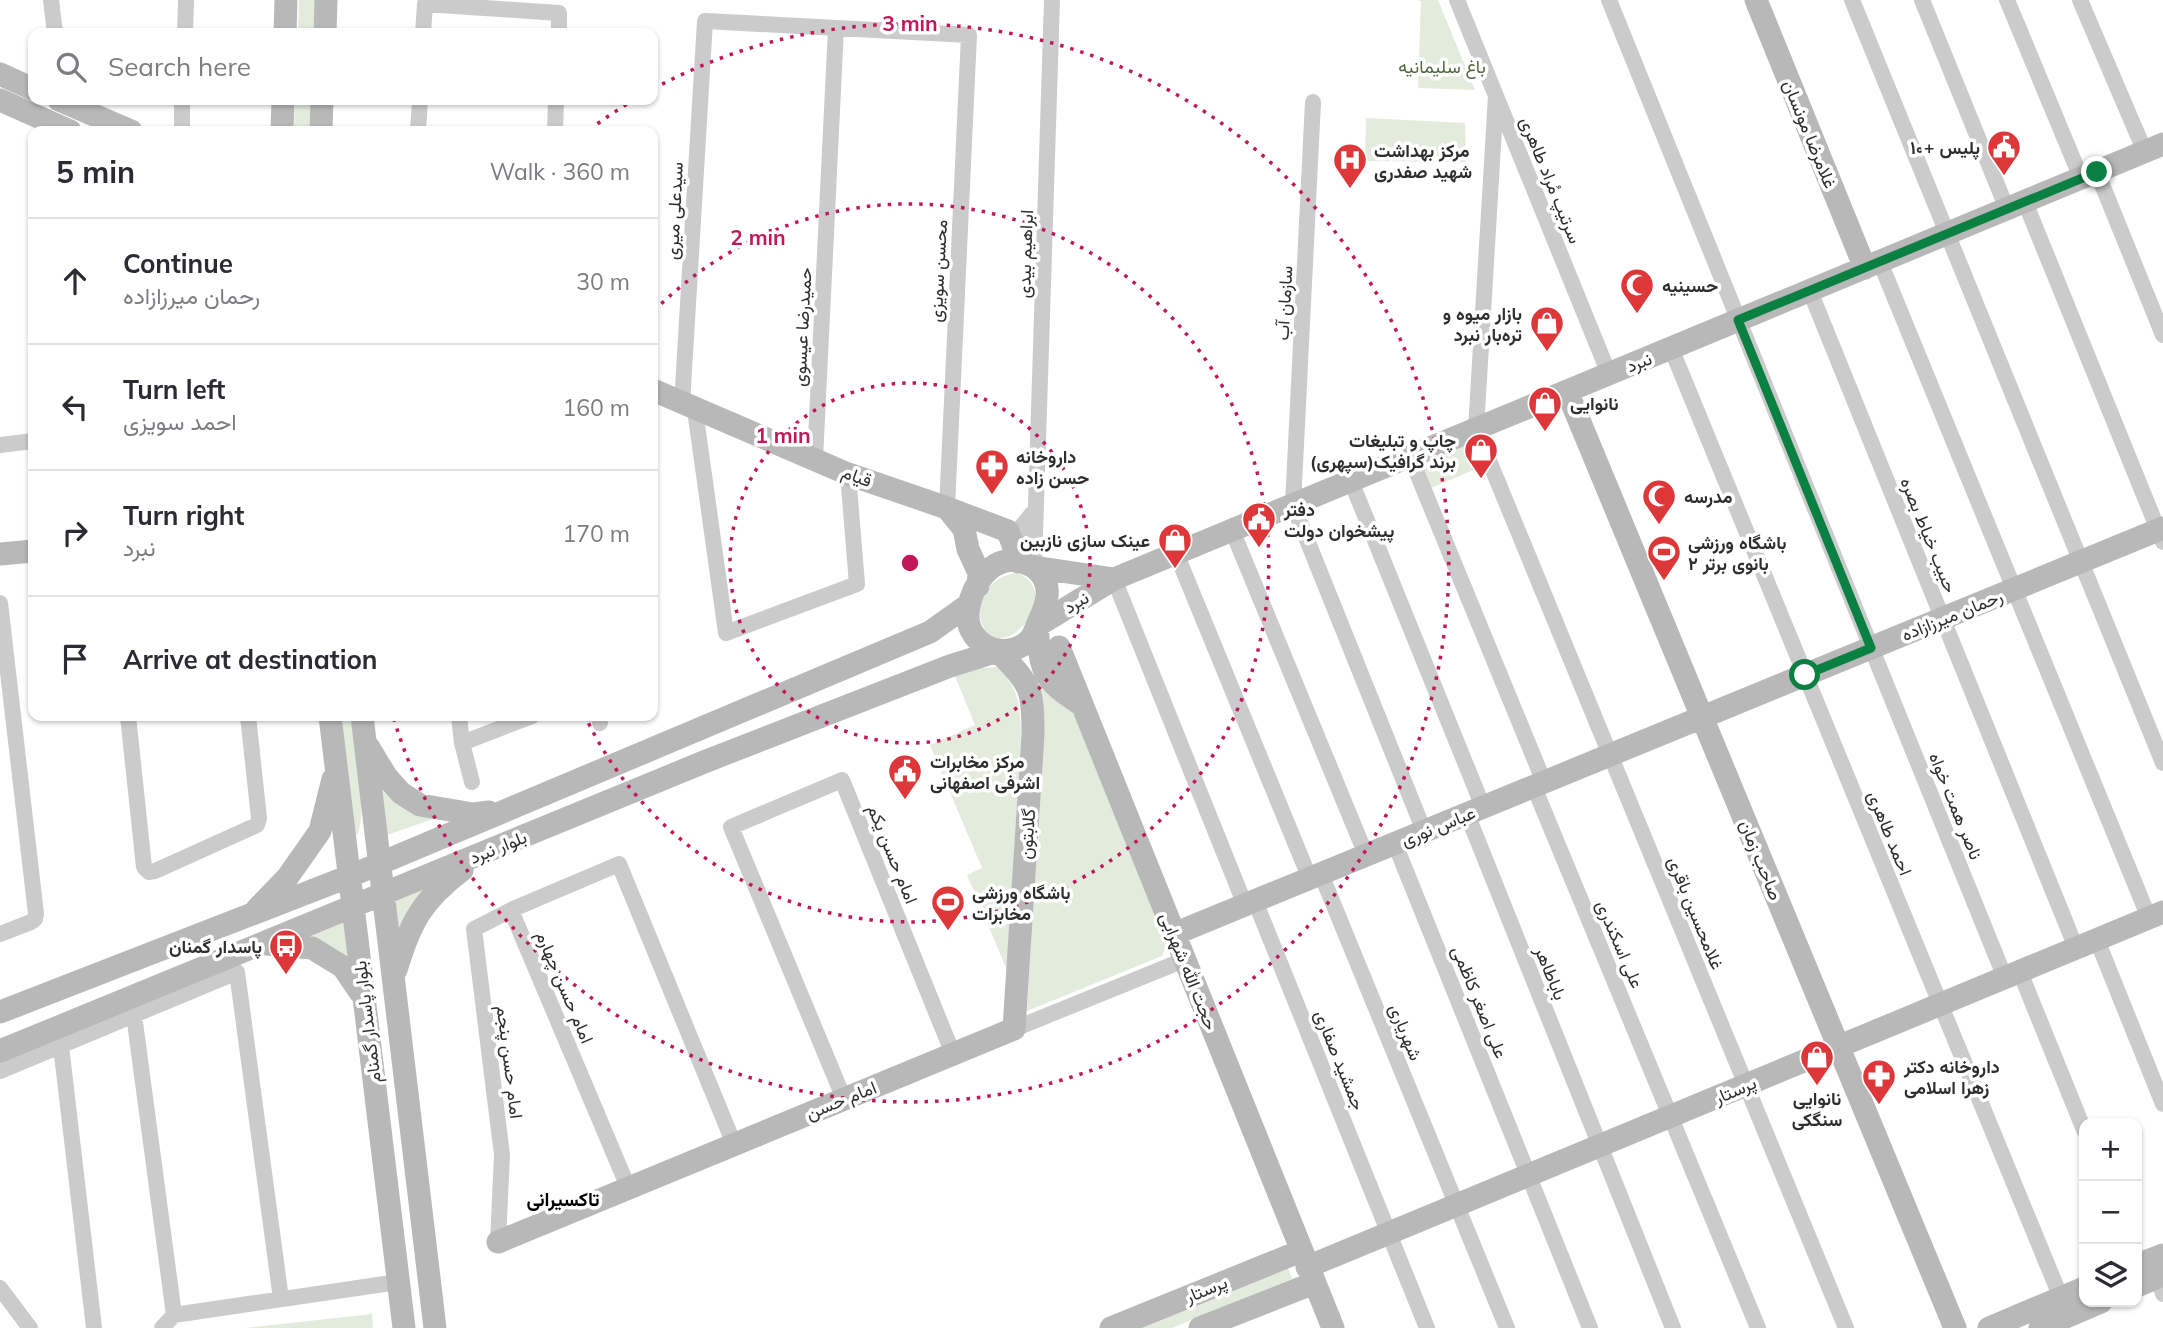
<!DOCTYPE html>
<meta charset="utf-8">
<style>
:root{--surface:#fff;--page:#f7f7f7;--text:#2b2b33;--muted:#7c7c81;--line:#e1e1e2}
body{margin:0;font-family:Mulish,Vazirmatn,sans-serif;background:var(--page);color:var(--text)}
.controls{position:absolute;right:21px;bottom:21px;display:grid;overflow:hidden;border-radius:14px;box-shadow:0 2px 5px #0004}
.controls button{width:63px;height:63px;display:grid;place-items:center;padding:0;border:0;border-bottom:2px solid var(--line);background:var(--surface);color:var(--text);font:35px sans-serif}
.stop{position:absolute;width:21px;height:21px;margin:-16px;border:5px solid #0b8043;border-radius:50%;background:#fff}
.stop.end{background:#0b8043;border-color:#fff;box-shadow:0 2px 7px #0008}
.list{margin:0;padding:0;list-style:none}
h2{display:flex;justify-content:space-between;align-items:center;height:91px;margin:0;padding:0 28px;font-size:30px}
h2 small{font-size:23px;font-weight:400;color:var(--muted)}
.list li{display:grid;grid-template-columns:46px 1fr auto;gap:21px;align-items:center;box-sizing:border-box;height:126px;padding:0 28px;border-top:2px solid var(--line)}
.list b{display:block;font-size:26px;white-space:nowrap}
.list p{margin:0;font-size:23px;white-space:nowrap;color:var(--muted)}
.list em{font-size:23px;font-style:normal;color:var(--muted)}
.icon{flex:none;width:38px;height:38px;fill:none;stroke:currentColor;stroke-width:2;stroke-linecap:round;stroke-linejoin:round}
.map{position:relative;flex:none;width:2163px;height:1328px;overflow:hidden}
.search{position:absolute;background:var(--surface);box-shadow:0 2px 5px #0004;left:28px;top:28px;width:630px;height:77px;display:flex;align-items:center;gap:18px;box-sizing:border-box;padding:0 24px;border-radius:14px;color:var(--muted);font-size:26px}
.panel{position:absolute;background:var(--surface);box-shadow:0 2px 5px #0004;left:28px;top:126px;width:630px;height:595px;border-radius:14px}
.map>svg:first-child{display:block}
</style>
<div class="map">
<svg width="2163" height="1328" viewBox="0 0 2163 1328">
<rect width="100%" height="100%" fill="#fff"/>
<!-- green -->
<path fill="#e3ebdc" d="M299 0H316L313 33H298Z
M1416 0H1438L1475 90 1418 88 1421 1Z
M295 100H311L310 131H294Z
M1366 118 1465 123 1466 162 1365 161Z
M1473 437 1485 465 1429 489 1417 460Z
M1018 573C1066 594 1002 667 983 626 971 601 993 574 1018 573Z
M997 667C1020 689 1020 706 1021 737L1007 970 967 875 982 868 930 745 975 725 955 676 981 668Z
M1039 685 1064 704 1077 708 1169 937 1162 956 1027 1011 1042 757Z
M336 716H351C356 753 368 797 358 834L353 836Z
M379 781 442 816 387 835Z
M442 876 395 939 391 899Z
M346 917 348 961 289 939Z
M1287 1265 1292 1279 1172 1328H1137Z
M372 1314 373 1328H245Z"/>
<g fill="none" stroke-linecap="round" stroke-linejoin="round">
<!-- street -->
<path stroke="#cbcbcb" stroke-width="16" d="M51 0 55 33
M1457 0 1609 374
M1609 0 2005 978
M1852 0 2163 763
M1922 0 2007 209
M2007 0 2081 178
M2080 0 2145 152
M185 33 186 0
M423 33 425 4 559 13V33
M1496 96 1476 429 1846 1328
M1313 102 1293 505 1424 831
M182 131V100
M418 131 420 100
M555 131 556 100
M2097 172 2163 335
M2025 202 2163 542
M1880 262 2149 918
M1810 291 2076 948
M1671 348 2061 1298
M682 404 705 21 969 35 947 508
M695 410 726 633 857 584 848 474
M0 445 33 441
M1410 456 1544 782
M815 459 836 28
M1351 481 1483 807
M1232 530 1366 855
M1020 553 1021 527 1036 509
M1176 553 1310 879
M1034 567 1052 0
M1114 579 1245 905
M0 603 36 914 35 919 31 922 0 934
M128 716 144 867 149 872 155 871 257 825 259 818 248 716
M459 716 462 743 472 782
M599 716 600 723
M462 743 532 716
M1534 787 1758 1328
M1467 814 1673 1328
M1395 844 1590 1328
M1321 874 1507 1328
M1255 901 1427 1328
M2097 940 2163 1104
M2020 972 2084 1130
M134 1015 174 1315
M1014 1029 1184 960
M61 1046 94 1328
M0 1071 237 972 281 1299
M844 1099 731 827 842 780 953 1054
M628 1187 511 910 619 864 734 1144
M498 1242 502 1155 474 929 511 910
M2158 1277 2163 1294
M0 1288 30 1328
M162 1328 174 1315 398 1282"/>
<!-- secondary -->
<path stroke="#b8b8b8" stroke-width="23" d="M1756 0 1865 268
M285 33 286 0
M325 33 326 0
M0 74 33 89
M0 100 70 131
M59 100 131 131
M282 131 283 100
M321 131 322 100
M653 390 848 474 947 508 1008 531 1019 562
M1567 391 1955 1328
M947 508 964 529 968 549 979 573 978 586
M0 554 33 551
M1011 560C1019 562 1030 563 1036 569 1054 584 1047 605 1038 623 1036 628 1034 634 1031 638 1016 656 987 654 974 635 960 616 973 582 991 568 997 563 1003 561 1011 560Z
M1034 567 1114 579 1037 626C1041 673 1042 679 1082 705
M1114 579 2163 144
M1059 647 1333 1328
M330 716 404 1328
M362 716 435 1328
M369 748 386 776 401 793 420 805 473 814 489 812
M257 909 287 878 320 831 333 779
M1174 934 2163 528
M267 944 312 948 343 967 360 992
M396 970C410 923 422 900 462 870
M0 1012 350 876 930 632 968 605
M0 1051 704 762 950 666 998 651C1030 685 1033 686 1033 734L1014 1029 498 1242
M2137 1265 2163 1255
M1307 1267 2163 912
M2137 1286 2163 1275
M1111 1328 1301 1251
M1200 1328 1314 1283
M1989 1328 2084 1288
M2040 1328 2101 1302"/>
</g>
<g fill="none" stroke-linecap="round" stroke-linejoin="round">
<!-- route -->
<path stroke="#0b8043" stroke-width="9" d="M1805 675 1871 648 1738 320 2097 172"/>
</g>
<!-- distance rings -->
<g fill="none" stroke="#c2185b" stroke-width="3.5" stroke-dasharray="3.5 7">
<circle cx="910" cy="563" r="180"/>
<path d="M654 311A359 359 0 1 1 586 718"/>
<path d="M589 130A539 539 0 0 1 632 101M653 89A539 539 0 1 1 393 716"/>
</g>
<!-- icons -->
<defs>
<g id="civic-pin" transform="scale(1.75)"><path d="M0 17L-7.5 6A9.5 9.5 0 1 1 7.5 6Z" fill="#de3739" stroke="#fff"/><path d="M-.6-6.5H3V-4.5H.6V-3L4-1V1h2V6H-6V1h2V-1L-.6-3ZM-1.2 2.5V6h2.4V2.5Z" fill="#fff"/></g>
<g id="hospital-pin" transform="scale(1.75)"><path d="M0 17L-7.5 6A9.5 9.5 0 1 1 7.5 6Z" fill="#de3739" stroke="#fff"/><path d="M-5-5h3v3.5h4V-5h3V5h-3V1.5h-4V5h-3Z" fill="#fff"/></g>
<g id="mosque-pin" transform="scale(1.75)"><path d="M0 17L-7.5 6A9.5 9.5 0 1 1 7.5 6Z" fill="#de3739" stroke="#fff"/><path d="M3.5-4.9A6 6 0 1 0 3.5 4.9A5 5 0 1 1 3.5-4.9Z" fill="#fff"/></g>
<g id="shop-pin" transform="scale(1.75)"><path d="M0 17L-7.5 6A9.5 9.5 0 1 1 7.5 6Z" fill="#de3739" stroke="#fff"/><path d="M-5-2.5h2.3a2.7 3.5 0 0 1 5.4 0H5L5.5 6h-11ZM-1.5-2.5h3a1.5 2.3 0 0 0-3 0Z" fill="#fff"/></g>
<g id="pharmacy-pin" transform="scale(1.75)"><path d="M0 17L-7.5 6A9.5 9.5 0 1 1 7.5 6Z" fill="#de3739" stroke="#fff"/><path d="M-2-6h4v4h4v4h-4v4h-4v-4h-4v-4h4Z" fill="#fff"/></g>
<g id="stadium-pin" transform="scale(1.75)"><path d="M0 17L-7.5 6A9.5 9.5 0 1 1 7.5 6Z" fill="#de3739" stroke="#fff"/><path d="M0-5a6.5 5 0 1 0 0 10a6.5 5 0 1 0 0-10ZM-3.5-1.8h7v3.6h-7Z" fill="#fff"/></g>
<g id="bus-pin" transform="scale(1.75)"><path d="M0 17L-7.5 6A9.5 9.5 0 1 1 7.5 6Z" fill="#de3739" stroke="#fff"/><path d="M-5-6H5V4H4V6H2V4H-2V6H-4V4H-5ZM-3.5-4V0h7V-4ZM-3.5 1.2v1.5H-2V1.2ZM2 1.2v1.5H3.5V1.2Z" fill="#fff"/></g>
</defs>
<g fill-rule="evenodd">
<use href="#civic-pin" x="2004" y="147"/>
<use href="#hospital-pin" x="1350" y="160"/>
<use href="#mosque-pin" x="1637" y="285"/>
<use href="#shop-pin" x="1547" y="323"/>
<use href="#shop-pin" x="1545" y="403"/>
<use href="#shop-pin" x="1481" y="450"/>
<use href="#pharmacy-pin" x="992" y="466"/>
<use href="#mosque-pin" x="1659" y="496"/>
<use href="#civic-pin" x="1259" y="519"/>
<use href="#shop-pin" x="1175" y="540"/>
<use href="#stadium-pin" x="1664" y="552"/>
<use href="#civic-pin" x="905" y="771"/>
<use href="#stadium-pin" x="948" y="902"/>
<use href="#bus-pin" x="286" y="946"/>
<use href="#shop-pin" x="1817" y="1057"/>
<use href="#pharmacy-pin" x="1879" y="1076"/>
</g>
<g text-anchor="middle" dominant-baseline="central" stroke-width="7" stroke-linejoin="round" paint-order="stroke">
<!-- park labels -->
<g font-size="18" fill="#4f683d" stroke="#fff">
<text x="1442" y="66">باغ سلیمانیه</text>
</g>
<!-- street labels -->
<g font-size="18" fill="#2e2e2e" stroke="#fff">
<text transform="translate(1810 134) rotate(68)">غلامرضا مونسان</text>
<text transform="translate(1551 180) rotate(68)">سرتیپ مُراد طاهری</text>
<text transform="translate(674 211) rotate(-87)">سیدعلی میری</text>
<text transform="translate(1025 254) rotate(-88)">ابراهیم بیدی</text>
<text transform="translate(938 271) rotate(-87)">محسن سویزی</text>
<text transform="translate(1284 303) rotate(-87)">سازمان آب</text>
<text transform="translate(802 327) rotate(-87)">حمیدرضا عیسوی</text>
<text transform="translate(1639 362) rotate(-22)">نبرد</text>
<text transform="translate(857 476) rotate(20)">قیام</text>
<text transform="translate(1929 535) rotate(68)">حبیب خیاط بصره</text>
<text transform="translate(1076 602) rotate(-31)">نبرد</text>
<text transform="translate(1952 615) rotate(-22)">رحمان میرزازاده</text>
<text transform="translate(1956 806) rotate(68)">ناصر همت خواه</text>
<text transform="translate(1438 826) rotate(-22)">عباس نوری</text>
<text transform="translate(1890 833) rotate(68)">احمد طاهری</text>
<text transform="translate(1027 834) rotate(-86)">گلابتون</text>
<text transform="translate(498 847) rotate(-22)">بلوار نبرد</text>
<text transform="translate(893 854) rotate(68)">امام حسن یکم</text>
<text transform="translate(1761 860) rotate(68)">صاحب زمان</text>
<text transform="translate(1696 913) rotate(68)">غلامحسین باقری</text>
<text transform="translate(1620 944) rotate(67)">علی اسکندری</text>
<text transform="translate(1189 971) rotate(68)">حجت الله شهرابی</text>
<text transform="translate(1551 973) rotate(68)">باباطاهر</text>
<text transform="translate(565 987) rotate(67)">امام حسن چهارم</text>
<text transform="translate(1480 1002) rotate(68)">علی اصغر کاظمی</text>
<text transform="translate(367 1022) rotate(-97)">بلوار پاسدار گمنام</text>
<text transform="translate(1406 1032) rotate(68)">شهریاری</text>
<text transform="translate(1340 1060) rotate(68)">جمشید صفاری</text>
<text transform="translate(510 1062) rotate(83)">امام حسن پنجم</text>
<text transform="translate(1735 1090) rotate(-23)">پرستار</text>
<text transform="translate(841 1100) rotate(-22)">امام حسن</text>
<text transform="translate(1206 1289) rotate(-22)">پرستار</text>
</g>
<!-- poi labels -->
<g font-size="18" font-weight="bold" fill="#2e2e2e" stroke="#fff" text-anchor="start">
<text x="1980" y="147" text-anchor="end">پلیس +۱۰</text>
<text x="1374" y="150">مرکز بهداشت<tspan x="1374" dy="21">شهید صفدری</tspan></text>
<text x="1662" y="285">حسینیه</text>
<text x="1522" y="313" text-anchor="end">بازار میوه و<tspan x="1522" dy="21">تره‌بار نبرد</tspan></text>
<text x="1570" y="403">نانوایی</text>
<text x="1456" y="440" text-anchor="end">چاپ و تبلیغات<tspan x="1456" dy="21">برند گرافیک(سپهری)</tspan></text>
<text x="1016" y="456">داروخانه<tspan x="1016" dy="21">حسن زاده</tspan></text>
<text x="1684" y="496">مدرسه</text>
<text x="1284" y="509">دفتر<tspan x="1284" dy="21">پیشخوان دولت</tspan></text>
<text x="1150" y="540" text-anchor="end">عینک سازی نازبین</text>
<text x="1688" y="542">باشگاه ورزشی<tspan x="1688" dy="21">بانوی برتر ۲</tspan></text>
<text x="930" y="761">مرکز مخابرات<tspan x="930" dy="21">اشرفی اصفهانی</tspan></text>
<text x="972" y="892">باشگاه ورزشی<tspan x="972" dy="21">مخابرات</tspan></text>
<text x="262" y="946" text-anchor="end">پاسدار گمنان</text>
<text x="1904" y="1066">داروخانه دکتر<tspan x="1904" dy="21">زهرا اسلامی</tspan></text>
<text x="1817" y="1098" text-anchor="middle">نانوایی<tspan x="1817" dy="21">سنگکی</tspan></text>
</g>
<!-- neighbourhood labels -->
<g font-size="19" font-weight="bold" fill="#000" stroke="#fff">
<text x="563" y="1199">تاکسیرانی</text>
</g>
</g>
<circle cx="910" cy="563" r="10" fill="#c2185b" stroke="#fff" stroke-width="3.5"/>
<g font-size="21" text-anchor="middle" font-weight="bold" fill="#c2185b" stroke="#fff" stroke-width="7" stroke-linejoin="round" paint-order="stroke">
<text x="910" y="31">3 min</text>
<text x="758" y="245">2 min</text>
<text x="783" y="443">1 min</text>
</g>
</svg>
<div class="controls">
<button>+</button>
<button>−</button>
<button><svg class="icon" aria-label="layers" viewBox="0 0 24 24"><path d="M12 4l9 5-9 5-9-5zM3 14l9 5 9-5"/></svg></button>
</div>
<div class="stop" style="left:1805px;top:675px"></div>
<div class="stop end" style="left:2097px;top:172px"></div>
<div class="search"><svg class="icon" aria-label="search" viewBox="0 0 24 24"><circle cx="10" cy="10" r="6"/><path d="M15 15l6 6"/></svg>Search here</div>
<section class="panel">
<h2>5 min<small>Walk · 360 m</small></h2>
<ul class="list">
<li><svg class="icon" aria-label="ahead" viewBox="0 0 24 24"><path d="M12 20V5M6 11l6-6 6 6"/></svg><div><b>Continue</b><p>رحمان میرزازاده</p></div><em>30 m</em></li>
<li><svg class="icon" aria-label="left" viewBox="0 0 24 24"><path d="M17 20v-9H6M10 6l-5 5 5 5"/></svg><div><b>Turn left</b><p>احمد سویزی</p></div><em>160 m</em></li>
<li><svg class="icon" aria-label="right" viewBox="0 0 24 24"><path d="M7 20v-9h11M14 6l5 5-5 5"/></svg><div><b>Turn right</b><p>نبرد</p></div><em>170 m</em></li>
<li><svg class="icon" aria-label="arrive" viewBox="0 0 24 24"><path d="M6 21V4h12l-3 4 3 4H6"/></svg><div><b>Arrive at destination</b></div></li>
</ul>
</section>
</div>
